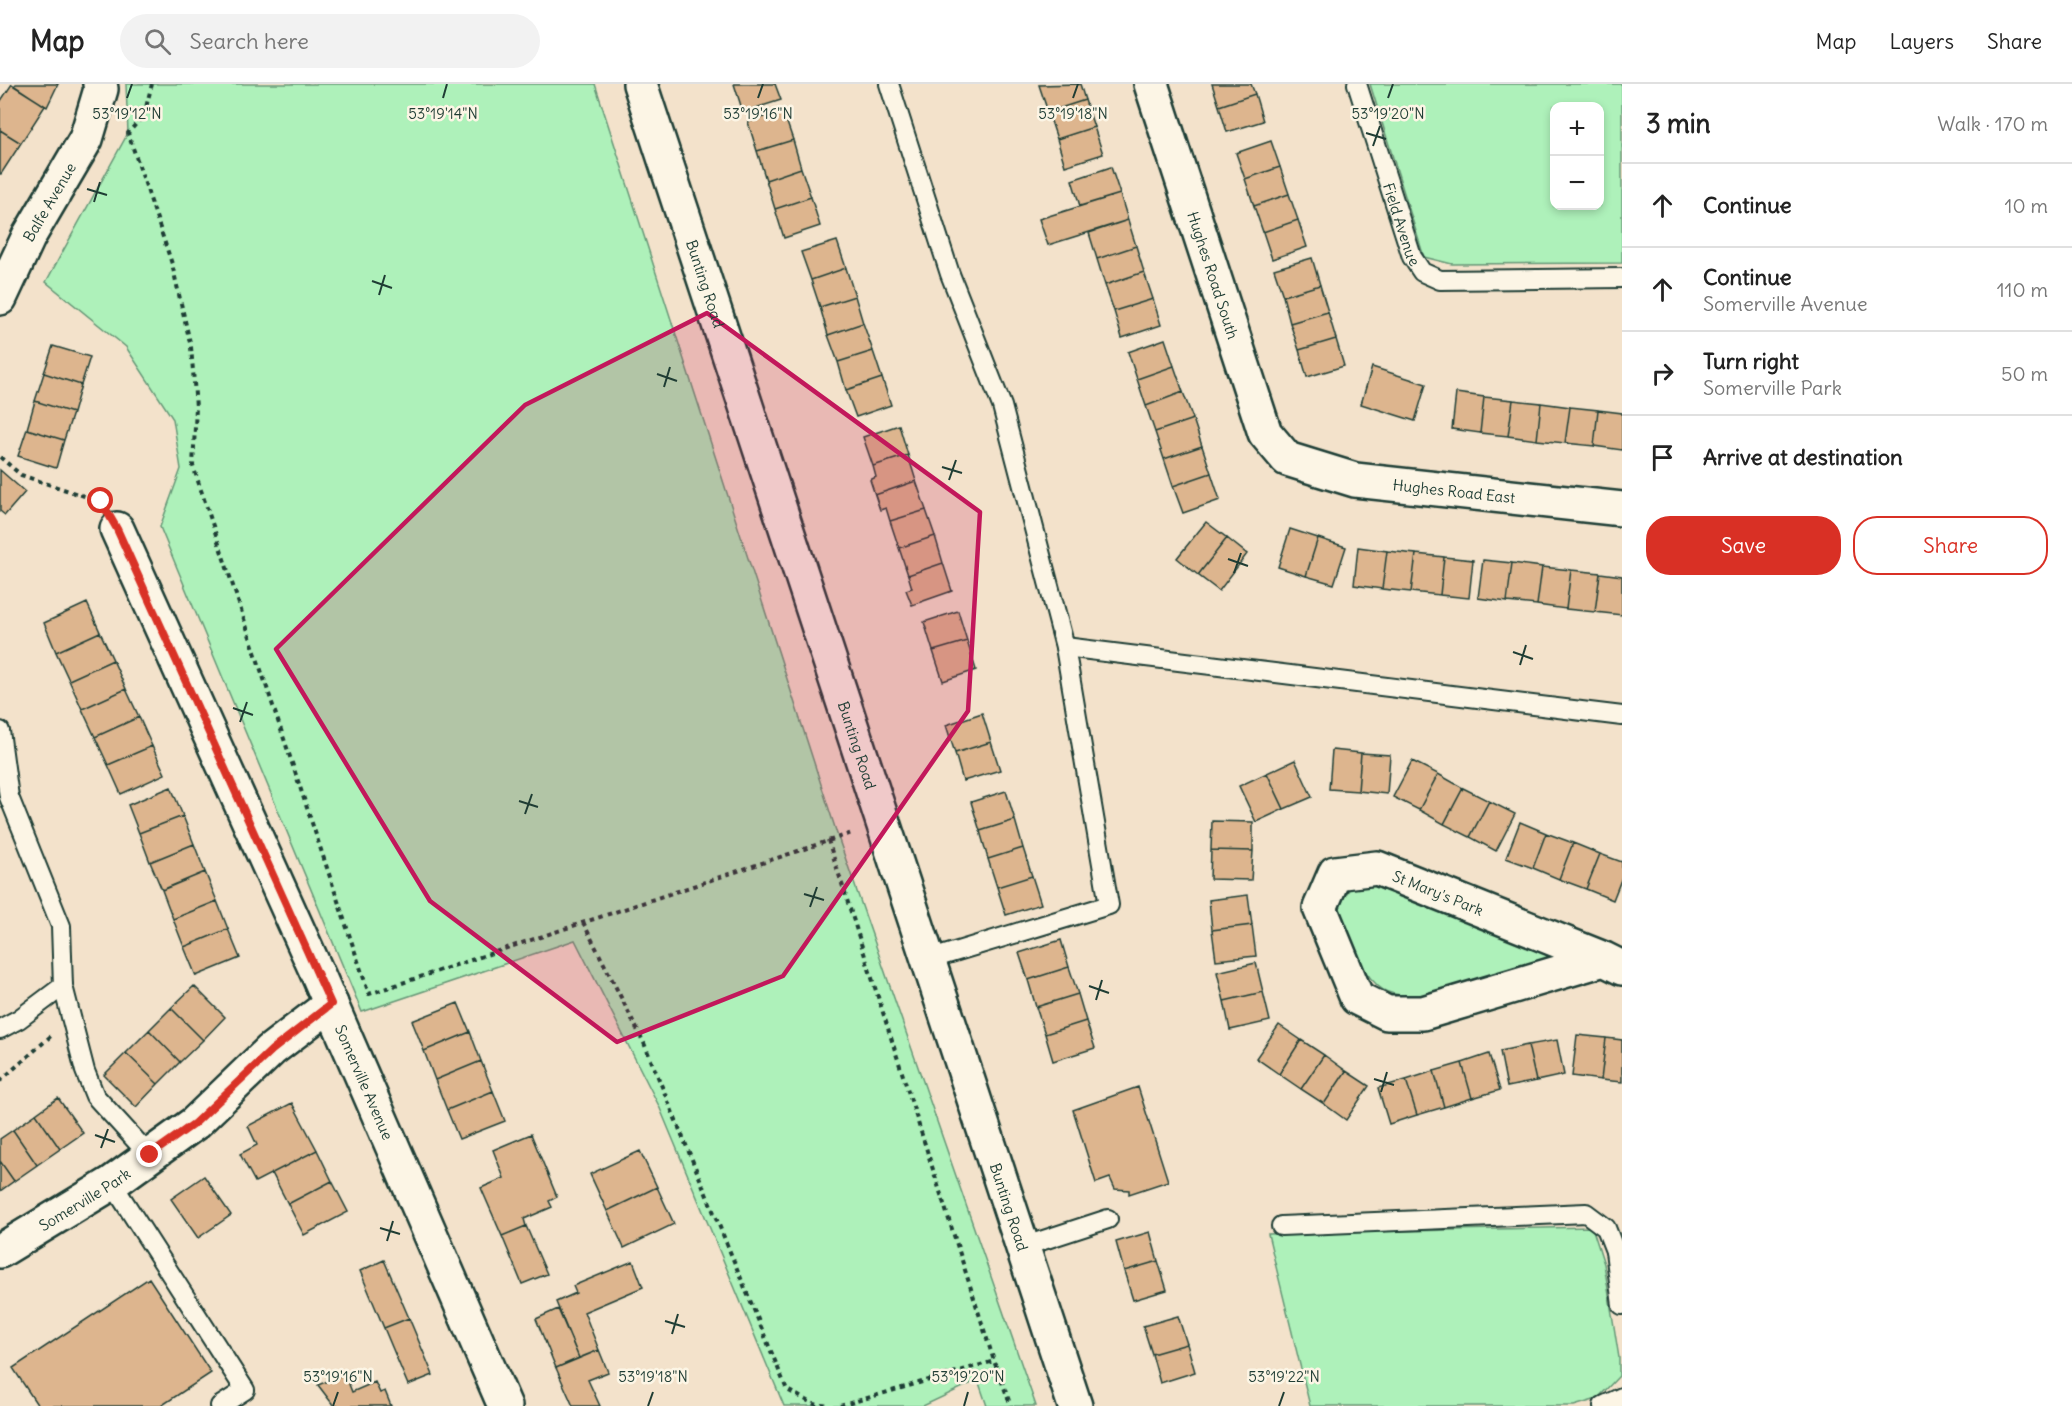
<!DOCTYPE html>
<meta charset="utf-8">
<style>
:root{--surface:#fff;--page:#f2f2f2;--text:#222;--muted:#767676;--line:#e0e0e0;--accent:#d93025}
body{margin:0;font-family:Delius,sans-serif;background:var(--page);color:var(--text)}
.controls{position:absolute;right:18px;top:18px;display:grid;overflow:hidden;border-radius:12px;box-shadow:0 3px 9px #0003}
.controls button{width:54px;height:54px;display:grid;place-items:center;padding:0;border:0;border-bottom:2px solid var(--line);background:var(--surface);color:var(--text);font:30px sans-serif}
.stop{position:absolute;width:18px;height:18px;margin:-14px;border:4px solid #d93025;border-radius:50%;background:#fff}
.stop.end{background:#d93025;border-color:#fff;box-shadow:0 2px 6px #0008}
.list{margin:0;padding:0;list-style:none}
h2{display:flex;justify-content:space-between;align-items:center;height:78px;margin:0;padding:0 24px;font-size:26px}
h2 small{font-size:20px;font-weight:400;color:var(--muted)}
.list li{display:grid;grid-template-columns:39px 1fr auto;gap:18px;align-items:center;box-sizing:border-box;height:84px;padding:0 24px;border-top:2px solid var(--line)}
.list b{display:block;font-size:22px;white-space:nowrap}
.list p{margin:0;font-size:20px;white-space:nowrap;color:var(--muted)}
.list em{font-size:20px;font-style:normal;color:var(--muted)}
.actions{display:flex;gap:12px;padding:18px 24px}
.actions a{flex:1;padding:14px 0;border:2px solid var(--accent);border-radius:24px;text-align:center;font-size:21px;color:var(--accent)}
.actions .main{background:var(--accent);color:#fff}
.icon{flex:none;width:33px;height:33px;fill:none;stroke:currentColor;stroke-width:2;stroke-linecap:round;stroke-linejoin:round}
.map{position:relative;flex:none;width:1622px;height:1322px;overflow:hidden}
header{display:flex;align-items:center;gap:36px;box-sizing:border-box;height:84px;padding:0 30px;background:var(--surface);border-bottom:2px solid var(--line)}
header strong{font-size:28px}
nav{display:flex;gap:33px;margin-inline-start:auto;font-size:21px}
.search{width:420px;height:54px;background:var(--page);display:flex;align-items:center;gap:15px;box-sizing:border-box;padding:0 21px;border-radius:33px;color:var(--muted);font-size:22px}
main{display:flex}
aside{flex:1;background:var(--surface)}
.map>svg:first-child{display:block}
</style>
<header>
<strong>Map</strong>
<div class="search"><svg class="icon" aria-label="search" viewBox="0 0 24 24"><circle cx="10" cy="10" r="6"/><path d="M15 15l6 6"/></svg>Search here</div>
<nav><a>Map</a><a>Layers</a><a>Share</a></nav>
</header>
<main>
<div class="map">
<svg width="1622" height="1322" viewBox="0 0 1622 1322">
<rect width="100%" height="100%" fill="#f3e2cb"/>
<filter id="ink" filterUnits="userSpaceOnUse"><feTurbulence type="fractalNoise" baseFrequency=".0167" numOctaves="2"/><feDisplacementMap in="SourceGraphic" scale="12" xChannelSelector="R" yChannelSelector="G"/><feConvolveMatrix kernelMatrix="1 2 1 2 8 2 1 2 1" color-interpolation-filters="sRGB"/></filter>
<g filter="url(#ink)">
<!-- green -->
<path fill="#aef1ba" stroke="#669777" stroke-width="1.5" fill-rule="evenodd" d="M126 0H595L838 753 1036 1322H987L978 1296 923 1322H784L659 1022 575 856 362 928 160 443 181 385 173 335 126 263 46 198 128 49Z
M1370 0H1622V179L1452 180 1424 173ZM1554 22H1600V122H1554Z
M1368 796 1574 871 1424 911C1410 912 1390 913 1378 902 1356 882 1347 849 1339 821L1350 804Z
M1592 1143 1604 1180 1619 1274V1292L1597 1315 1574 1322H1310L1268 1150Z"/>
<!-- building -->
<path fill="#ddb58e" stroke="#1f3d34" stroke-width="1.5" d="M12 0 45 22 21 59 0 46V18Z
M16 0H58L47 23 14 2Z
M734 0H775L781 16 743 28Z
M1080 0 1085 16 1048 28 1039 1Z
M1212 0H1251L1255 10 1219 22Z
M1255 10 1263 37 1227 48 1219 22Z
M1085 16 1094 43 1057 55 1048 28Z
M783 27 793 56 757 67 748 38Z
M1094 43 1103 70 1065 82 1057 55Z
M0 46 21 59 1 90H0Z
M793 56 801 84 766 96 757 67Z
M1271 57 1280 83 1245 95 1236 69Z
M1111 83 1120 110 1080 122 1072 96Z
M1280 83 1289 110 1254 122 1245 95Z
M801 84 811 113 775 125 766 96Z
M1120 110 1128 136 1048 161 1039 135Z
M1289 110 1298 136 1263 148 1254 122Z
M811 113 820 142 784 154 775 125Z
M1128 136 1136 162 1097 175 1089 149Z
M1298 136 1307 163 1272 175 1263 148Z
M837 157 846 184 811 196 801 168Z
M1136 162 1144 188 1105 201 1097 175Z
M1312 174 1320 201 1283 212 1274 185Z
M846 184 855 212 820 223 811 196Z
M1144 188 1153 215 1114 227 1105 201Z
M1320 201 1328 228 1290 239 1283 212Z
M855 212 863 239 828 251 820 223Z
M1153 215 1161 241 1122 254 1114 227Z
M1328 228 1336 255 1299 266 1290 239Z
M863 239 873 267 838 278 828 251Z
M1165 255 1174 282 1137 295 1128 268Z
M1336 255 1344 282 1307 293 1299 266Z
M53 262 90 273 81 301 44 289Z
M873 267 882 294 846 306 838 278Z
M1174 282 1183 308 1146 322 1137 295Z
M1372 283 1426 300 1415 337 1361 320Z
M44 289 81 301 73 329 35 317Z
M882 294 891 321 856 333 846 306Z
M1183 308 1193 335 1155 348 1146 322Z
M1456 309 1484 313 1480 349 1452 345Z
M1484 313 1513 316 1508 352 1480 349Z
M1513 316 1541 319 1537 356 1508 352Z
M35 317 73 329 64 356 27 345Z
M1541 319 1570 323 1565 359 1537 356Z
M1570 323 1598 326 1594 362 1565 359Z
M1598 326 1622 329V366L1594 362Z
M1193 335 1202 362 1164 375 1155 348Z
M899 341 908 371 873 382 863 353Z
M27 345 64 356 56 384 18 372Z
M1202 362 1211 389 1173 402 1164 375Z
M908 371 916 397 875 411 870 396 876 393 873 382Z
M0 386 25 408 5 431 0 427Z
M1211 389 1220 416 1183 429 1173 402Z
M916 397 926 426 890 437 886 424 880 426 875 411Z
M926 426 935 452 899 464 890 437Z
M1206 438 1227 454 1198 491 1177 474Z
M1290 445 1318 454 1306 492 1278 483Z
M935 452 943 479 908 491 899 464Z
M1227 454 1247 470 1219 507 1198 491Z
M1318 454 1346 463 1334 500 1306 492Z
M1358 463 1387 467 1382 505 1354 501Z
M1387 467 1416 470 1411 508 1382 505Z
M1416 470 1444 473 1440 511 1411 508Z
M1444 473 1473 476 1469 514 1440 511Z
M1483 476 1512 479 1507 518 1478 514Z
M943 479 952 507 912 521 906 506 912 504 908 491Z
M1512 479 1542 483 1537 521 1507 518Z
M1542 483 1571 486 1566 525 1537 521Z
M1571 486 1600 489 1595 528 1566 525Z
M1600 489 1622 492V531L1595 528Z
M87 519 100 548 56 568 44 539Z
M958 527 967 557 933 567 924 538Z
M100 548 113 576 69 596 56 568Z
M967 557 976 586 943 597 933 567Z
M113 576 126 605 82 625 69 596Z
M126 605 139 633 95 653 82 625Z
M982 629 991 658 955 669 946 641Z
M139 633 152 662 108 681 95 653Z
M991 658 1000 686 963 697 955 669Z
M152 662 165 690 121 710 108 681Z
M1332 666 1361 669 1358 707 1329 705Z
M1361 669 1390 671 1387 710 1358 707Z
M1295 676 1312 713 1284 725 1267 689Z
M1412 677 1438 690 1419 726 1393 713Z
M1267 689 1284 725 1256 738 1239 702Z
M1438 690 1463 704 1444 740 1419 726Z
M171 703 183 732 139 749 128 721Z
M1463 704 1489 717 1470 753 1444 740Z
M1006 707 1015 736 980 747 971 718Z
M1489 717 1515 730 1496 767 1470 753Z
M183 732 194 760 150 778 139 749Z
M1015 736 1023 764 988 775 980 747Z
M1212 737 1253 738V767L1211 766Z
M1520 738 1546 749 1533 784 1506 774Z
M1546 749 1573 759 1559 795 1533 784Z
M1573 759 1600 770 1586 805 1559 795Z
M194 760 205 788 162 806 150 778Z
M1023 764 1032 792 997 803 988 775Z
M1211 766 1253 767 1251 796 1210 795Z
M1600 770 1622 778V793L1613 816 1586 805Z
M205 788 217 817 173 835 162 806Z
M1032 792 1041 820 1006 831 997 803Z
M1248 811 1252 841 1212 846 1209 816Z
M217 817 228 845 184 863 173 835Z
M1252 841 1256 872 1216 876 1212 846Z
M228 845 240 874 196 892 184 863Z
M1061 856 1069 883 1028 896 1019 869Z
M1256 879 1263 908 1224 917 1217 888Z
M1069 883 1078 910 1036 923 1028 896Z
M194 902 225 933 203 956 171 924Z
M1263 908 1270 937 1230 946 1224 917Z
M1078 910 1086 937 1045 950 1036 923Z
M458 919 470 948 424 967 412 937Z
M171 924 203 956 180 978 149 946Z
M1086 937 1095 964 1053 977 1045 950Z
M1279 941 1301 956 1279 990 1256 974Z
M149 946 180 978 158 1000 126 969Z
M470 948 481 977 435 996 424 967Z
M1577 951 1606 954 1601 996 1572 992Z
M1606 954 1622 956V998L1601 996Z
M1301 956 1324 971 1301 1005 1279 990Z
M1557 956 1564 991 1536 997 1528 961Z
M1528 961 1536 997 1507 1003 1500 967Z
M126 969 158 1000 136 1023 104 991Z
M1489 970 1500 1006 1472 1014 1462 979Z
M1324 971 1346 987 1324 1020 1301 1005Z
M481 977 493 1007 447 1026 435 996Z
M1462 979 1472 1014 1444 1023 1434 987Z
M1346 987 1369 1002 1346 1036 1324 1020Z
M1434 987 1444 1023 1417 1031 1406 996Z
M1406 996 1417 1031 1389 1040 1378 1004Z
M1138 1003 1168 1097 1129 1110V1106L1115 1105 1110 1094 1096 1099 1073 1026Z
M493 1007 505 1037 459 1055 447 1026Z
M58 1014 83 1049 60 1065 36 1030Z
M292 1019 317 1066 255 1098 240 1070 257 1061 248 1042Z
M36 1030 60 1065 37 1081 13 1046Z
M13 1046 37 1081 14 1097 0 1077V1055Z
M531 1050 557 1113 549 1117 552 1123 524 1135 526 1142 502 1152 481 1104 504 1094 493 1066Z
M317 1066 332 1097 288 1120 272 1089Z
M640 1067 657 1103 607 1127 590 1090Z
M0 1077 14 1097 0 1107Z
M204 1092 231 1131 198 1154 171 1115Z
M332 1097 348 1128 304 1151 288 1120Z
M657 1103 674 1140 624 1164 607 1127Z
M526 1142 547 1190 522 1200 502 1152Z
M1150 1148 1158 1177 1124 1187 1116 1158Z
M384 1176 409 1234 384 1244 360 1187Z
M633 1177 643 1203 584 1228 599 1266 579 1274 556 1218 576 1209 573 1202Z
M1158 1177 1167 1206 1133 1216 1124 1187Z
M149 1194 211 1289 161 1322H38L13 1284Z
M558 1225 579 1274 556 1284 536 1235Z
M1178 1232 1187 1260 1152 1270 1143 1242Z
M409 1234 433 1291 408 1301 384 1244Z
M1187 1260 1195 1288 1160 1299 1152 1270Z
M599 1266 608 1288 588 1296 600 1322H573L556 1284Z
M345 1290 352 1308 375 1298 380 1309 385 1307 391 1322H334L318 1301Z"/>
<g fill="none" stroke-linecap="round" stroke-linejoin="round">
<!-- service casing -->
<g stroke="#1f3d34" stroke-width="22">
<g id="service">
<path d="M889 0 950 190 1002 322 1065 563 1622 632"/>
<path id="s1" d="M1357 0 1412 173 1422 188 1440 196 1622 194"/>
<path d="M0 647 9 713 61 842 63 902 85 987 95 1012 150 1072"/>
<path d="M928 876 1109 821 1065 563"/>
<path d="M0 945 19 935 63 902"/>
<path d="M112 1099 245 1306 220 1322"/>
<path d="M1281 1142 1586 1129 1606 1144 1615 1167 1622 1166"/>
<path d="M1022 1163 1108 1135"/>
<path d="M1615 1167 1622 1221"/>
<path d="M1603 1322 1622 1313"/>
</g>
</g>
<!-- minor casing -->
<g stroke="#1f3d34" stroke-width="38">
<g id="minor">
<path id="s2" d="M640 0 1075 1322"/>
<path id="s3" d="M1151 0 1265 349 1287 375 1355 396 1622 425"/>
<path id="s4" d="M0 214 29 152 86 55 101 5 100 0"/>
<path id="s5" d="M117 445 319 893 505 1322"/>
<path id="s6" d="M1604 875 1423 929H1387L1357 914 1320 824 1335 789 1377 784 1604 875 1622 884"/>
<path id="s7" d="M0 1167 112 1099 195 1039 271 966 331 920"/>
</g>
</g>
<!-- path -->
<path stroke="#1f3d34" stroke-width="4" stroke-dasharray="4.5 4.5" stroke-linecap="butt" d="M152 0 144 31 128 49 172 180 191 263 196 323 193 382 369 910 852 749
M0 373 21 391 99 417
M828 756 994 1277 1011 1322
M583 838 644 959 787 1306 814 1320 830 1322
M0 997 51 952
M840 1322 994 1277"/>
<!-- service -->
<use href="#service" stroke="#fcf5e5" stroke-width="18"/>
<!-- minor -->
<use href="#minor" stroke="#fcf5e5" stroke-width="33"/>
</g>
</g>
<g fill="none" stroke-linecap="round" stroke-linejoin="round" filter="url(#ink)">
<!-- route -->
<path stroke="#d93025" stroke-width="8" d="M101 417 117 445 331 920 272 966 195 1039 150 1071"/>
</g>
<!-- marked area -->
<path fill="#c2185b" fill-opacity="0.2" stroke="#c2185b" stroke-width="4.5" stroke-linejoin="round" d="M707 229 980 428 968 627 783 892 617 958 430 817 276 565 525 321Z"/>
<!-- ticks -->
<path fill="none" stroke="#1f3d34" stroke-width="2" d="M127 14 132 0M443 14 447 0M758 14 763 0M1073 14 1078 0M1388 14 1393 0M1366 49 1386 55M1373 62 1380 42M87 105 107 111M94 118 100 98M372 197 392 204M379 211 385 191M657 290 677 297M664 303 670 283M942 383 962 389M949 396 956 376M1228 475 1248 482M1234 489 1241 469M1513 568 1533 575M1520 581 1526 561M233 624 253 631M240 638 247 618M519 717 538 723M525 730 532 710M804 810 824 816M810 823 817 803M1089 902 1109 909M1096 916 1102 896M1374 995 1394 1001M1381 1008 1387 988M95 1051 115 1058M101 1064 108 1045M380 1144 400 1150M387 1157 393 1137M665 1237 685 1243M672 1250 678 1230M333 1322 338 1308M648 1322 653 1308M964 1322 968 1308M1279 1322 1284 1308"/>
<g text-anchor="middle" dominant-baseline="central" stroke-width="5" stroke-linejoin="round" paint-order="stroke">
<!-- street labels -->
<g font-size="15" fill="#1f3d34" stroke="#fcf5e5">
<text stroke="none"><textPath href="#s4" startOffset="108">Balfe Avenue</textPath></text>
<text stroke="none"><textPath href="#s1" startOffset="147">Field Avenue</textPath></text>
<text stroke="none"><textPath href="#s3" startOffset="201">Hughes Road South</textPath></text>
<text stroke="none"><textPath href="#s2" startOffset="210">Bunting Road</textPath></text>
<text stroke="none"><textPath href="#s3" startOffset="572">Hughes Road East</textPath></text>
<text stroke="none"><textPath href="#s2" startOffset="696">Bunting Road</textPath></text>
<text stroke="none"><textPath href="#s6" startOffset="502">St Mary's Park</textPath></text>
<text stroke="none"><textPath href="#s5" startOffset="606">Somerville Avenue</textPath></text>
<text stroke="none"><textPath href="#s7" startOffset="99">Somerville Park</textPath></text>
<text stroke="none"><textPath href="#s2" startOffset="1182">Bunting Road</textPath></text>
</g>
</g>
<g font-size="15" text-anchor="middle" fill="#1f3d34" stroke="#fcf5e5" stroke-width="5" stroke-linejoin="round" paint-order="stroke">
<text x="127" y="35">53°19'12"N</text>
<text x="443" y="35">53°19'14"N</text>
<text x="758" y="35">53°19'16"N</text>
<text x="1073" y="35">53°19'18"N</text>
<text x="1388" y="35">53°19'20"N</text>
<text x="338" y="1298">53°19'16"N</text>
<text x="653" y="1298">53°19'18"N</text>
<text x="968" y="1298">53°19'20"N</text>
<text x="1284" y="1298">53°19'22"N</text>
</g>
</svg>
<div class="controls">
<button>+</button>
<button>−</button>
</div>
<div class="stop" style="left:101px;top:417px"></div>
<div class="stop end" style="left:150px;top:1071px"></div>
</div>
<aside>
<h2>3 min<small>Walk · 170 m</small></h2>
<ul class="list">
<li><svg class="icon" aria-label="ahead" viewBox="0 0 24 24"><path d="M12 20V5M6 11l6-6 6 6"/></svg><div><b>Continue</b></div><em>10 m</em></li>
<li><svg class="icon" aria-label="ahead" viewBox="0 0 24 24"><path d="M12 20V5M6 11l6-6 6 6"/></svg><div><b>Continue</b><p>Somerville Avenue</p></div><em>110 m</em></li>
<li><svg class="icon" aria-label="right" viewBox="0 0 24 24"><path d="M7 20v-9h11M14 6l5 5-5 5"/></svg><div><b>Turn right</b><p>Somerville Park</p></div><em>50 m</em></li>
<li><svg class="icon" aria-label="arrive" viewBox="0 0 24 24"><path d="M6 21V4h12l-3 4 3 4H6"/></svg><div><b>Arrive at destination</b></div></li>
</ul>
<div class="actions"><a class="main">Save</a><a>Share</a></div>
</aside>
</main>
